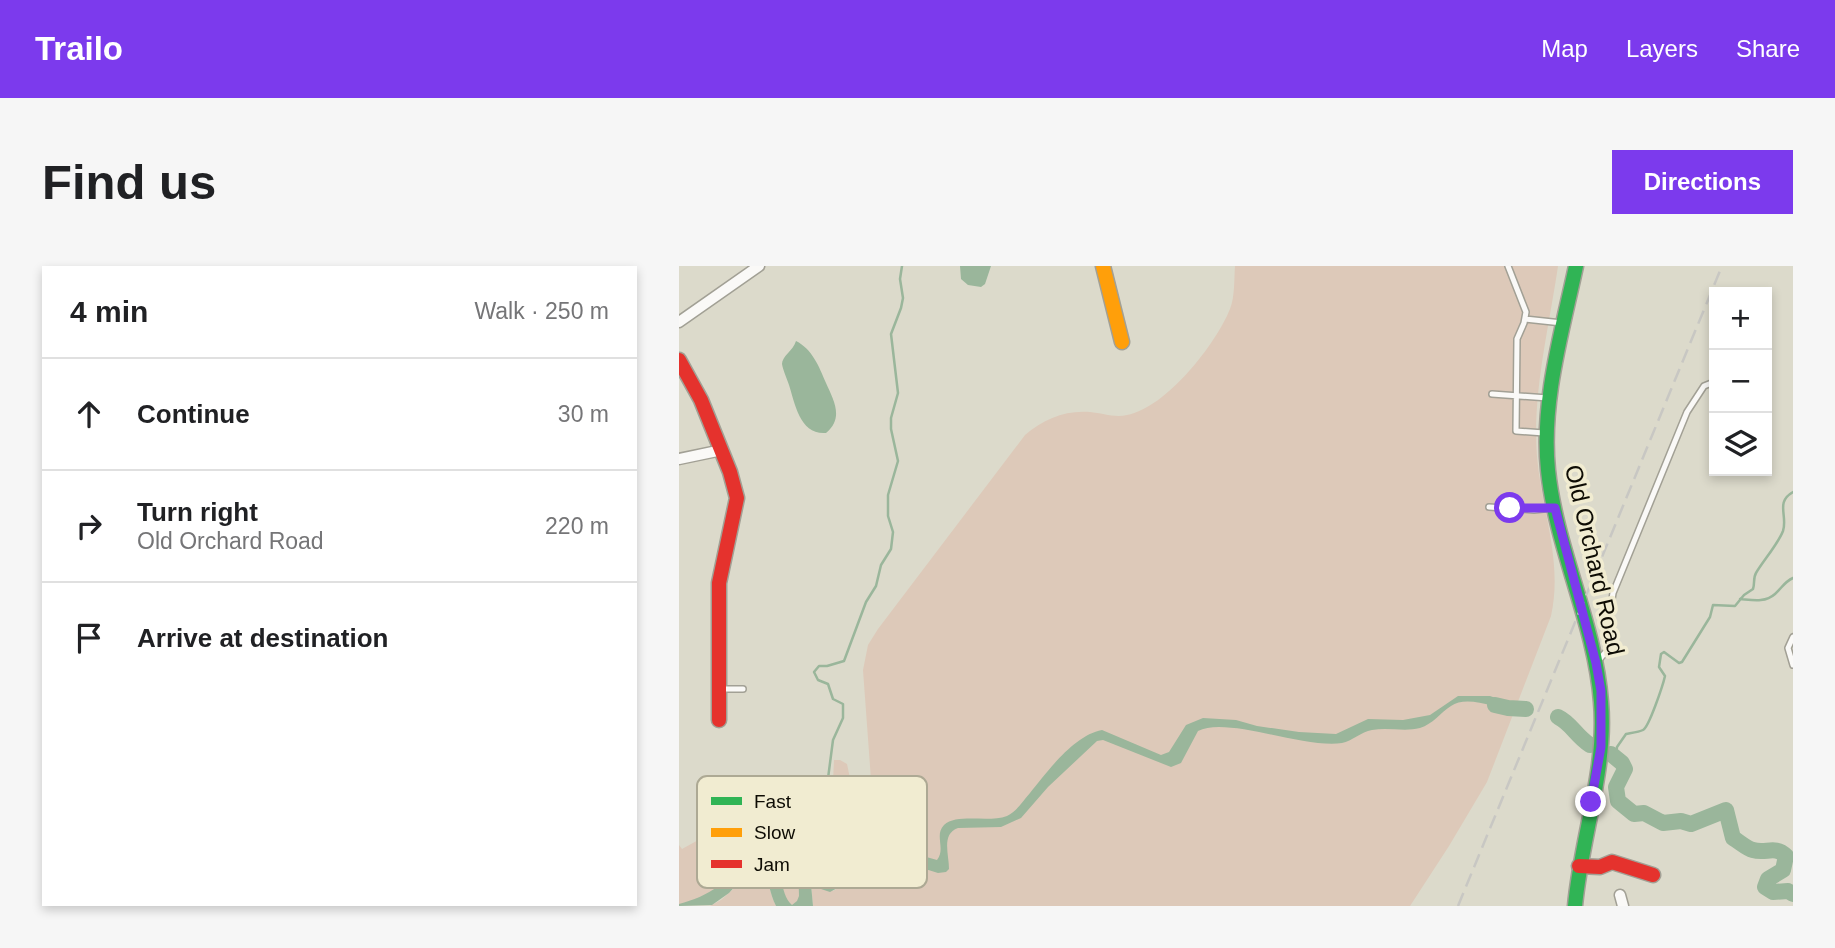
<!DOCTYPE html>
<meta charset="utf-8">
<style>
:root{--surface:#fff;--page:#f6f6f6;--text:#202124;--muted:#757577;--line:#e0e0e0;--accent:#7c3aed}
body{margin:0;font-family:Helvetica,sans-serif;background:var(--page);color:var(--text)}
.controls{position:absolute;right:21px;top:21px;display:grid;overflow:hidden;border-radius:0px;box-shadow:0 4px 10px #0003}
.controls button{width:63px;height:63px;display:grid;place-items:center;padding:0;border:0;border-bottom:2px solid var(--line);background:var(--surface);color:var(--text);font:35px sans-serif}
.stop{position:absolute;width:21px;height:21px;margin:-16px;border:5px solid #7c3aed;border-radius:50%;background:#fff}
.stop.end{background:#7c3aed;border-color:#fff;box-shadow:0 2px 7px #0008}
.list{margin:0;padding:0;list-style:none}
h2{display:flex;justify-content:space-between;align-items:center;height:91px;margin:0;padding:0 28px;font-size:30px}
h2 small{font-size:23px;font-weight:400;color:var(--muted)}
.list li{display:grid;grid-template-columns:46px 1fr auto;gap:21px;align-items:center;box-sizing:border-box;height:112px;padding:0 28px;border-top:2px solid var(--line)}
.list b{display:block;font-size:26px;white-space:nowrap}
.list p{margin:0;font-size:23px;white-space:nowrap;color:var(--muted)}
.list em{font-size:23px;font-style:normal;color:var(--muted)}
.icon{flex:none;width:38px;height:38px;fill:none;stroke:currentColor;stroke-width:2;stroke-linecap:round;stroke-linejoin:round}
.map{position:relative;flex:none;width:1114px;height:640px;overflow:hidden;border-radius:0px}
header{display:flex;align-items:center;gap:42px;box-sizing:border-box;height:98px;padding:0 35px;background:var(--accent);color:#fff}
header strong{font-size:33px}
nav{display:flex;gap:38px;margin-inline-start:auto;font-size:24px}
.intro{display:flex;align-items:center;justify-content:space-between;box-sizing:border-box;height:168px;padding:0 42px}
h1{margin:0;font-size:49px}
.button{padding:18px 32px;border-radius:0px;background:var(--accent);color:#fff;font-size:24px;font-weight:700}
main{display:flex;gap:42px;padding:0 42px}
aside{flex:1;background:var(--surface);border-radius:0px;box-shadow:0 4px 10px #0003}
.map>svg:first-child{display:block}
</style>
<header>
<strong>Trailo</strong>
<nav><a>Map</a><a>Layers</a><a>Share</a></nav>
</header>
<div class="intro"><h1>Find us</h1><a class="button">Directions</a></div>
<main>
<aside>
<h2>4 min<small>Walk · 250 m</small></h2>
<ul class="list">
<li><svg class="icon" aria-label="ahead" viewBox="0 0 24 24"><path d="M12 20V5M6 11l6-6 6 6"/></svg><div><b>Continue</b></div><em>30 m</em></li>
<li><svg class="icon" aria-label="right" viewBox="0 0 24 24"><path d="M7 20v-9h11M14 6l5 5-5 5"/></svg><div><b>Turn right</b><p>Old Orchard Road</p></div><em>220 m</em></li>
<li><svg class="icon" aria-label="arrive" viewBox="0 0 24 24"><path d="M6 21V4h12l-3 4 3 4H6"/></svg><div><b>Arrive at destination</b></div></li>
</ul>
</aside>
<div class="map">
<svg width="1114" height="640" viewBox="0 0 1114 640">
<rect width="100%" height="100%" fill="#dcdacb"/>
<!-- green -->
<path fill="#ddc9b9" d="M556 0H879C870 62 853 128 858 191 863 245 884 296 872 350L808 516 770 580 731 640H134L131 608 134 607 137 612 154 625 162 620 185 588H198L189 579 161 605 146 610 133 591 119 640H106L81 589 41 624 0 640V579L3 583 126 515 153 538 155 494H161L168 498 178 546 195 555 184 404 189 379 199 363 346 169C365 153 386 144 411 146 423 147 436 152 448 149 487 142 537 78 551 43 556 30 555 13 556 0Z
M79 599H82C90 612 90 626 97 640H31L42 634 59 619 74 601Z"/>
<!-- water -->
<path fill="#9ab69b" d="M281 0H312L306 18 302 21 289 19 282 13Z
M117 75C133 83 140 100 147 117 155 135 165 152 147 167 121 169 116 138 110 119 108 113 104 104 103 98 103 90 114 85 117 75Z
M779 430H811L837 439 834 447C818 441 787 429 772 440 761 447 754 458 741 462 725 466 709 461 693 464 682 466 673 475 663 477 626 483 548 450 519 465L502 497 492 501 424 474 418 475 369 521 342 552 322 561 279 562C262 568 270 588 270 603L267 606 259 607 205 590 185 588 162 620 151 626 142 623 135 607 131 608 134 640H97C90 626 90 612 82 600L74 601 50 627 33 639 0 640V638C14 634 28 629 39 620 51 611 76 576 92 590 106 602 99 626 113 639L118 635 120 630 119 592 126 585C140 583 141 593 145 604 167 608 166 581 180 572L258 594C267 583 255 569 265 559 278 547 310 557 328 550 338 545 344 535 351 527 368 506 395 469 423 464L482 489 490 486 507 459 524 452 557 454 578 460 620 466 657 468 689 453 724 454 751 449Z"/>
<g fill="none" stroke-linecap="round" stroke-linejoin="round">
<!-- stream -->
<path stroke="#9ab69b" stroke-width="2.5" d="M1061 333C1073 334 1086 337 1096 328 1103 322 1105 316 1114 312
M937 491 938 481 947 468C952 467 960 466 964 464 970 461 984 419 986 410L980 401 982 388 985 386 1000 397 1003 396 1031 351 1034 339 1056 340 1065 329 1074 323C1076 317 1074 312 1077 307 1084 295 1099 278 1104 265 1109 250 1096 236 1114 226
M144 603 151 596 153 579 144 571 142 540 148 520 154 474 164 452V438L154 433 149 418 139 414 135 406 140 400H148L165 395 187 336 197 320 202 299 212 283 214 266 209 250V229L219 195 212 163V152L219 127 212 68 222 42 224 32 221 13 223 0"/>
<!-- river -->
<path stroke="#9ab69b" stroke-width="16" d="M816 439 829 442 847 443
M879 451C892 457 897 470 911 479
M932 488 943 497 946 503 937 521 939 535 955 548 965 547 984 557 1002 555 1012 558 1047 544 1054 572C1061 576 1067 582 1074 584 1087 588 1096 579 1107 590L1104 604 1089 613 1086 621 1094 626 1109 625 1114 628"/>
<!-- lane casing -->
<g stroke="#a2a095" stroke-width="8">
<path id="lane" d="M829 0 847 46 845 57 838 73 837 165 865 167
M846 53 883 57
M813 128 869 132
M810 241 855 244 874 242
M1114 371 1109 382 1114 399
M919 395 932 380 928 364 934 327 1008 146 1025 120 1035 116
M43 423H64"/>
</g>
<!-- street casing -->
<g stroke="#a2a095" stroke-width="13">
<path id="street" d="M0 56 80 0
M0 193 43 184
M941 629 944 640"/>
</g>
<!-- fast casing -->
<g stroke="#a2a095" stroke-width="17">
<path id="fast" d="M896 640C902 572 928 504 922 436 916 357 877 283 869 204 862 136 883 66 897 0"/>
</g>
<!-- slow casing -->
<g stroke="#a2a095" stroke-width="17">
<path id="slow" d="M424 0 443 76"/>
</g>
<!-- jam casing -->
<g stroke="#a2a095" stroke-width="17">
<path id="jam" d="M0 94 22 134 51 206 58 232 40 317V454
M900 600 921 601 933 596 974 609"/>
</g>
<!-- lane -->
<use href="#lane" stroke="#faf9f7" stroke-width="5"/>
<!-- street -->
<use href="#street" stroke="#faf9f7" stroke-width="10"/>
<!-- fast -->
<use href="#fast" stroke="#30b455" stroke-width="14"/>
<!-- slow -->
<use href="#slow" stroke="#ff9f0a" stroke-width="14"/>
<!-- jam -->
<use href="#jam" stroke="#e5322d" stroke-width="14"/>
<!-- rail -->
<path stroke="#c8c7c3" stroke-width="2.5" stroke-dasharray="14 7" stroke-linecap="butt" d="M779 640 1043 0"/>
</g>
<g fill="none" stroke-linecap="round" stroke-linejoin="round">
<!-- route -->
<path stroke="#7c3aed" stroke-width="9" d="M831 242H876L917 397 922 425V481L912 536"/>
</g>
<g text-anchor="middle" dominant-baseline="central" stroke-width="7" stroke-linejoin="round" paint-order="stroke">
<!-- street labels -->
<g font-size="24" fill="#0e0c04" stroke="#f1ecd1">
<text transform="translate(916 294) rotate(77)">Old Orchard Road</text>
</g>
</g>
<!-- legend -->
<rect x="18" y="510" width="230" height="112" rx="10" fill="#f1ecd1" stroke="#ada994" stroke-width="2"/>
<rect x="32" y="531" width="31" height="8" fill="#30b455"/>
<rect x="32" y="562" width="31" height="9" fill="#ff9f0a"/>
<rect x="32" y="594" width="31" height="8" fill="#e5322d"/>
<g font-size="19" fill="#0e0c04">
<text x="75" y="542">Fast</text>
<text x="75" y="573">Slow</text>
<text x="75" y="605">Jam</text>
</g>
</svg>
<div class="controls">
<button>+</button>
<button>−</button>
<button><svg class="icon" aria-label="layers" viewBox="0 0 24 24"><path d="M12 4l9 5-9 5-9-5zM3 14l9 5 9-5"/></svg></button>
</div>
<div class="stop" style="left:831px;top:242px"></div>
<div class="stop end" style="left:912px;top:536px"></div>
</div>
</main>
